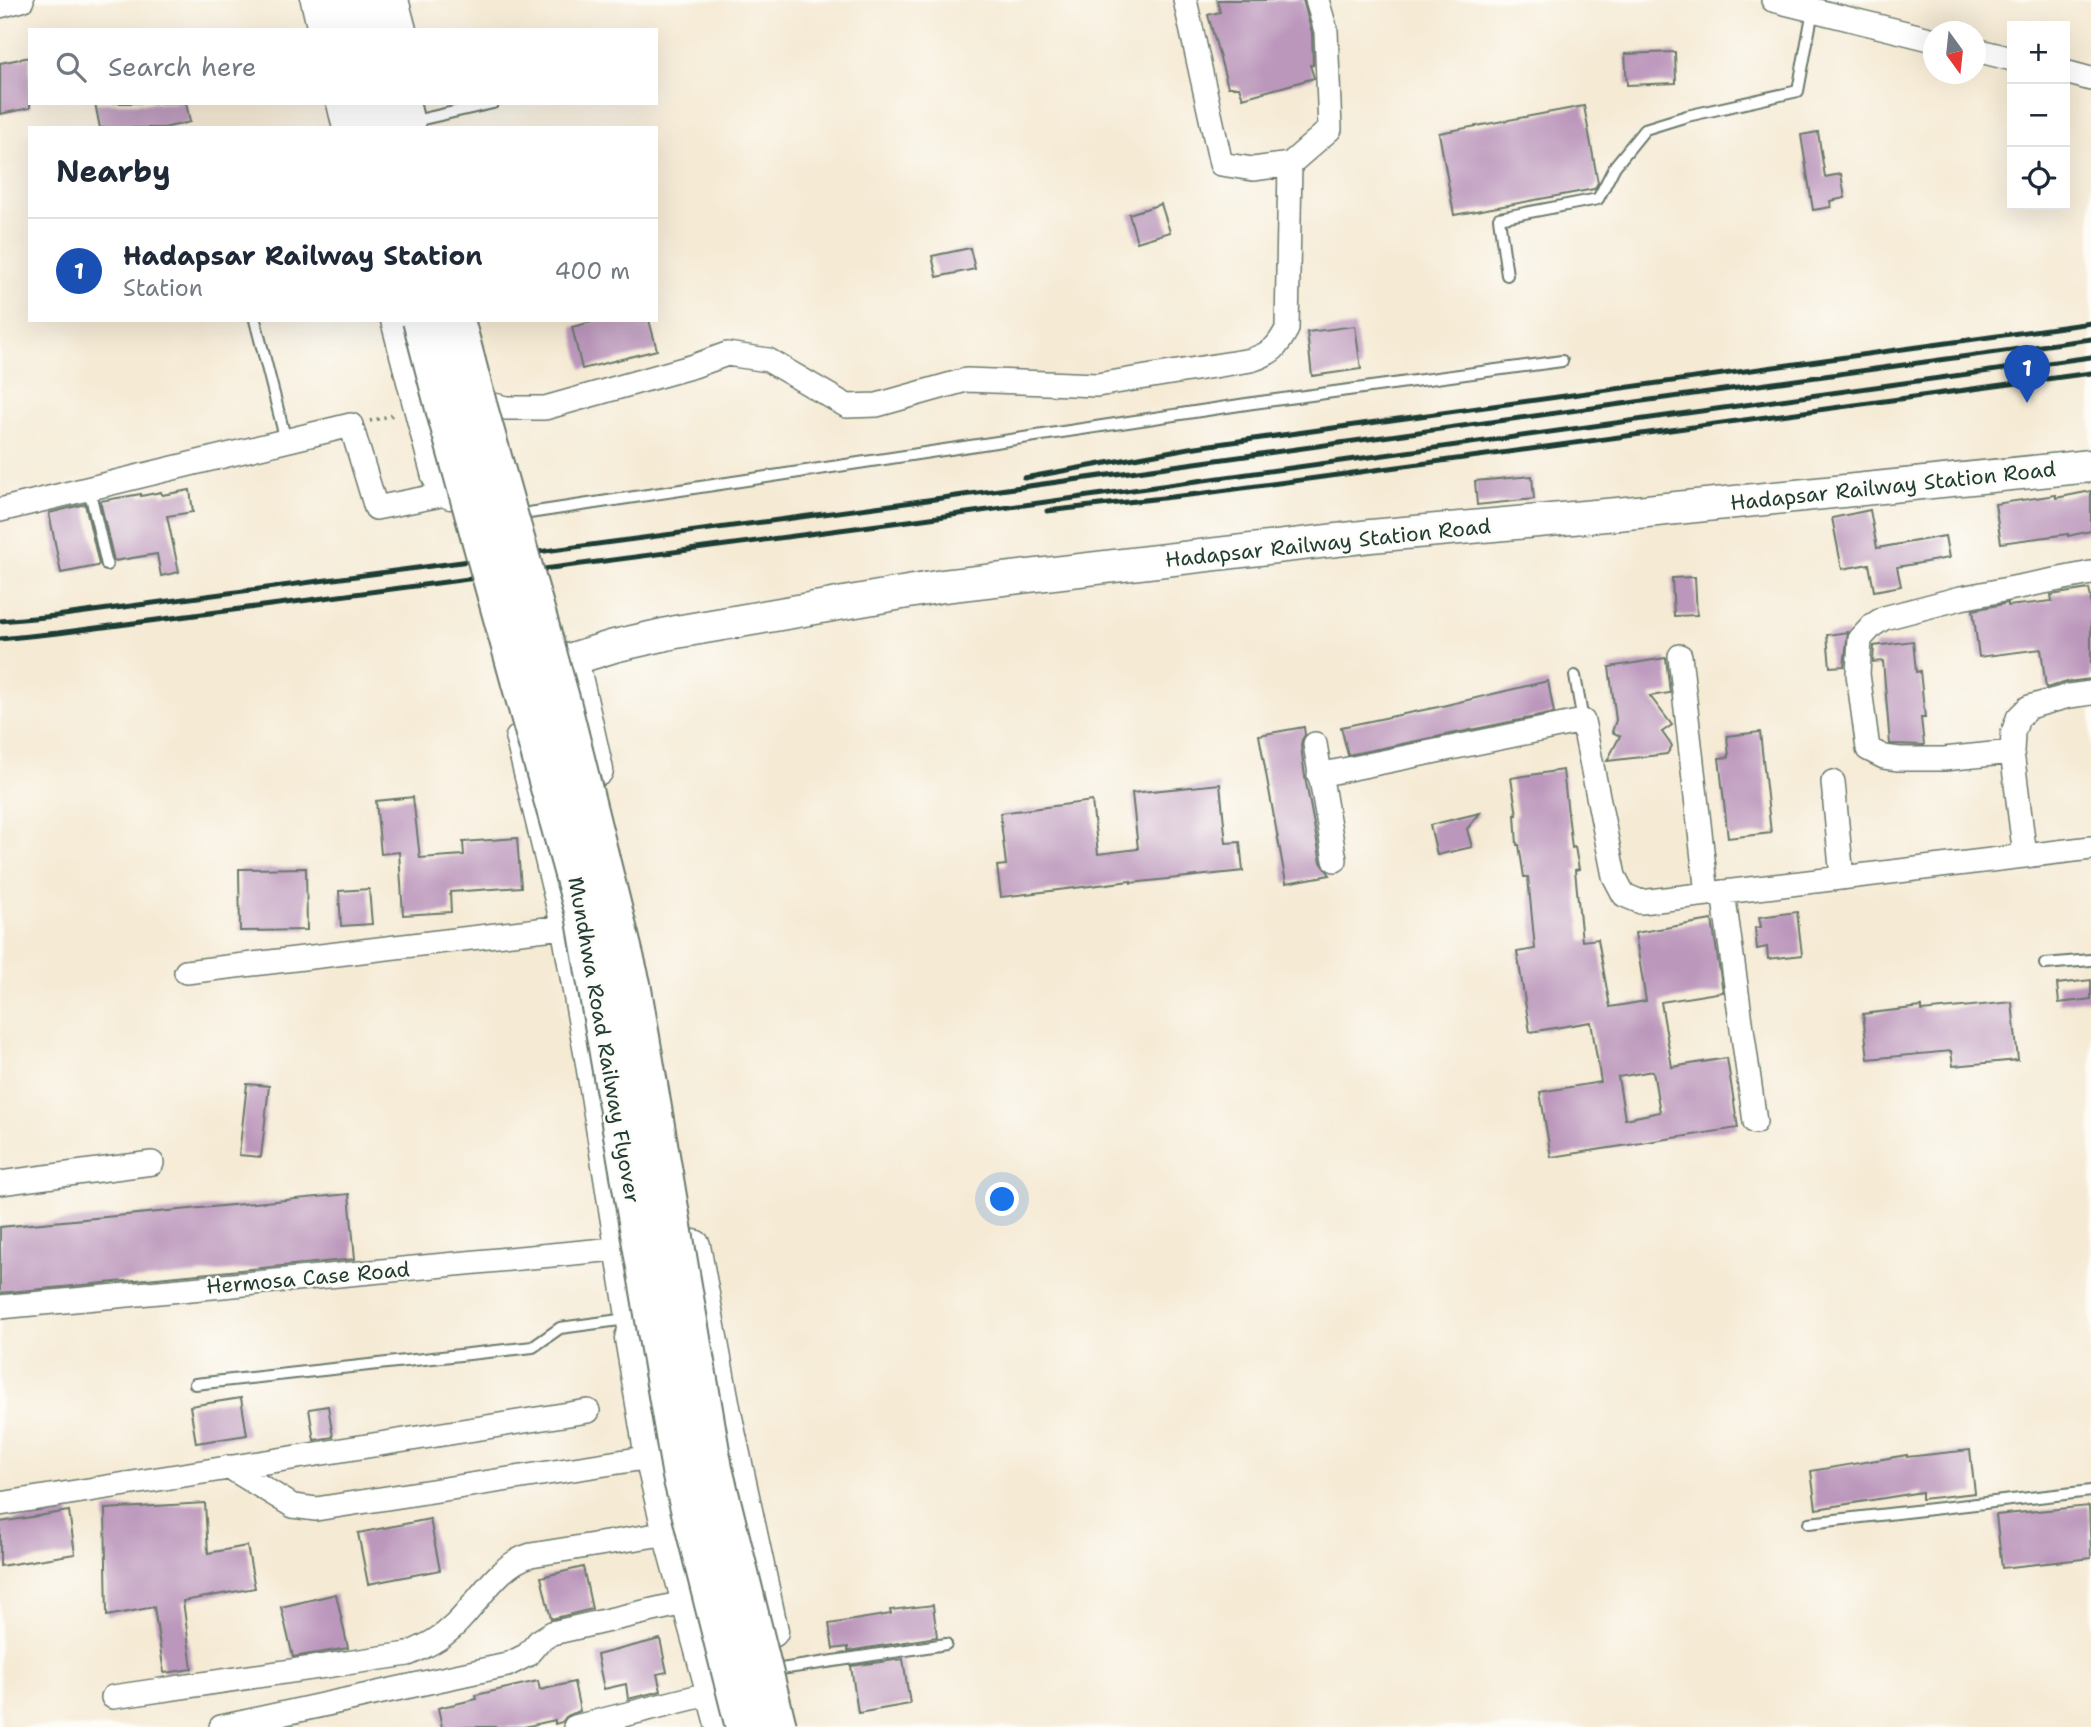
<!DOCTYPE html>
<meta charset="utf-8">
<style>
:root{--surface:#fff;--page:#f6f6f7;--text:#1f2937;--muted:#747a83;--line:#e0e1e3;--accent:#db2777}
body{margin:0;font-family:"Shantell Sans",sans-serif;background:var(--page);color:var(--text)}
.controls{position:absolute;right:21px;top:21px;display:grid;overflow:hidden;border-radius:0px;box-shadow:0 7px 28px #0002}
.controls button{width:63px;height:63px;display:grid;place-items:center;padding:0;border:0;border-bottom:2px solid var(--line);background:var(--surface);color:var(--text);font:35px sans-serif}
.compass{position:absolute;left:1923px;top:21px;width:63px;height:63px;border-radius:50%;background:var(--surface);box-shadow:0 7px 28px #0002;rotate:165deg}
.you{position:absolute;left:1003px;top:1200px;width:24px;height:24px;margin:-18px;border:5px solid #fff;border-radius:50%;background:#1a73e8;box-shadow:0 0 0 10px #1a73e833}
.badge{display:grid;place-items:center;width:46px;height:46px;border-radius:50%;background:var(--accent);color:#fff;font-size:23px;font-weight:700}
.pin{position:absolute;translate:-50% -58px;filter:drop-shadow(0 2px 4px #0008)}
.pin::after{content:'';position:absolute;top:37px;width:24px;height:21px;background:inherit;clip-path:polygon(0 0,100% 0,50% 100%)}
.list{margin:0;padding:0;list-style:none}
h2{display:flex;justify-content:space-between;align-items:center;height:91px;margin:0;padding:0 28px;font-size:30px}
h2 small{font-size:23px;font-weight:400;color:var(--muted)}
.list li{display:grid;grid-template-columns:46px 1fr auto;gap:21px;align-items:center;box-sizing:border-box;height:105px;padding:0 28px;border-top:2px solid var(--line)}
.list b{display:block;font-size:26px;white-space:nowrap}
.list p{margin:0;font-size:23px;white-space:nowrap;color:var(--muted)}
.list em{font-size:23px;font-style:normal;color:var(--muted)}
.icon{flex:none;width:38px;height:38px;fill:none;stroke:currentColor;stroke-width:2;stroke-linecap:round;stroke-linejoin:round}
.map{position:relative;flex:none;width:2091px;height:1727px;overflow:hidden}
.search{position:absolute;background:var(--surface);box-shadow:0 7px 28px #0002;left:28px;top:28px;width:630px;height:77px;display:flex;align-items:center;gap:18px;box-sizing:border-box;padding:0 24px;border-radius:0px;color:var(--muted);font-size:26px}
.panel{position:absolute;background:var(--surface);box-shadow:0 7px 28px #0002;left:28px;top:126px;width:630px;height:196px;border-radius:0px}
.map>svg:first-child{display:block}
</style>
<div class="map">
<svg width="2091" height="1727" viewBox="0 0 2091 1727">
<rect width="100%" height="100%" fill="#fdfcf7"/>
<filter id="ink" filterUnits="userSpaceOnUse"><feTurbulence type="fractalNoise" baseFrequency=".0143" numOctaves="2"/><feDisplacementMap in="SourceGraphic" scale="14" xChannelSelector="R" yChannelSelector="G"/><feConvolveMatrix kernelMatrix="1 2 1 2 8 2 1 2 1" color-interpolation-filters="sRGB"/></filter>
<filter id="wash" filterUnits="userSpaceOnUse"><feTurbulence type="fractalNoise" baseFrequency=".00686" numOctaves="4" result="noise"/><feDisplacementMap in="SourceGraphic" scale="28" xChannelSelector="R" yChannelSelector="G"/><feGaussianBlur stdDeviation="1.57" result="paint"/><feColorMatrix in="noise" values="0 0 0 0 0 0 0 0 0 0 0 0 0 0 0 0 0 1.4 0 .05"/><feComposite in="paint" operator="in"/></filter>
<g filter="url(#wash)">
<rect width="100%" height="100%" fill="#f5ead4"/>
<g id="blocks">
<!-- building -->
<path fill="#bc97bc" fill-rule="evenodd" d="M1217 0H1303L1312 33 1313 65H1310L1314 78 1243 98 1239 87H1228L1208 15 1220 12Z
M1675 52 1676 83 1627 85 1625 54Z
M30 57V108L0 114V63Z
M95 103H186L190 122 164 128H100Z
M1584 106 1598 183 1594 189 1454 215 1439 133Z
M1818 132 1825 177 1841 174 1845 198 1830 201 1831 207 1813 210 1801 135Z
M1161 204 1170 232 1137 242 1129 214Z
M970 248 975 269 937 277 932 256Z
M600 320H649L657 350 582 369 572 327Z
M1355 326 1361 369 1312 376 1307 332Z
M1532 476 1534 499 1477 505 1475 481Z
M190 490 193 512 167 516 179 572 161 576 157 554 114 561 100 501 141 494V496L161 492 162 495Z
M2091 491V531L2068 536V534L2001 543 1995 504 2056 495V498Z
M85 504 99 564 97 566 61 573 49 513Z
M1870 510 1877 548 1945 536 1949 558 1897 567 1901 586 1874 591 1869 564 1842 569 1832 518Z
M1695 577 1697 615 1674 616 1672 578Z
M2089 589 2091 598V679L2067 682 2046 688 2041 649 1979 657 1973 610 2008 603V606L2052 601 2051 595Z
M1848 632 1844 666 1830 667 1827 635Z
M1913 641 1916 672 1920 671 1925 718H1921L1924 745 1890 744 1883 661 1873 662 1874 646Z
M1666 658 1670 693 1650 696 1672 725 1662 732 1672 746 1667 754 1607 761 1620 736 1612 732 1616 720 1609 667Z
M1548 681 1554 713 1348 755 1341 727 1438 707Z
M1304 727 1305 735 1302 740 1301 746 1305 777 1321 862 1330 875 1286 883 1259 735Z
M1760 732 1771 833 1728 838 1719 758 1729 757 1727 736Z
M1563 770 1572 848 1575 847 1579 869 1575 870 1582 941 1598 939 1610 1007 1646 1001 1635 933 1712 920 1723 992 1661 1002 1672 1067 1727 1058 1738 1128 1551 1157 1540 1092 1601 1082 1591 1022 1530 1032 1517 952 1535 949 1528 877H1524L1519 845H1517L1515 815H1517L1511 778ZM1653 1071 1660 1112 1625 1119 1618 1077Z
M1220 784 1226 843 1240 842 1243 871 1131 883V881L1001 897 997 866 1006 865 1000 813 1092 801 1098 854 1138 849 1132 793Z
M413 797 420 858 464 855 463 842 517 838 521 887 450 892 451 912 403 915 399 852 381 854 376 801Z
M1480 813 1467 829 1472 847 1437 855 1430 825Z
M306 868 307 930 240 931 239 869Z
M369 889 372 924 341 926 339 891Z
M1797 912 1802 955 1768 959 1767 947 1757 949 1755 928 1761 927 1759 917Z
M2091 980V999L2059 1003 2057 984Z
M2012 1002 2018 1060 1953 1066 1951 1051 1868 1059 1863 1014 1922 1007V1011Z
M247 1084 269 1086 261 1157 239 1155Z
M349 1194 355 1259 0 1293V1227Z
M241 1398 247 1435 196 1443 190 1406Z
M328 1406 333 1437 314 1440 309 1409Z
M1970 1450 1975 1493 1922 1499V1492L1816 1509 1811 1471 1907 1455V1457Z
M205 1503 208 1553 247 1546 255 1588 183 1601 192 1669 164 1673 154 1607 107 1616 105 1509Z
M2089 1506 2091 1558 2002 1568 1996 1515Z
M69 1511 75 1554 0 1566V1522Z
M430 1519 440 1570 368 1584 358 1533Z
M583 1567 592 1609 551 1619 541 1577Z
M336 1594 348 1648 293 1657 281 1607Z
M933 1605 937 1637 848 1651V1647L833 1649 829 1624 891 1614 890 1610Z
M660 1639 667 1672 657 1674 661 1691 628 1699 626 1684 604 1689 597 1655Z
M903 1659 910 1704 858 1713 851 1666Z
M538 1681 540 1690 574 1682 580 1711 571 1714 566 1717 562 1722 555 1724V1720L524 1727H442L438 1708 477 1699 476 1695Z"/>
</g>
</g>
<g filter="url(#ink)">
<use href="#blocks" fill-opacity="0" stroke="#6a7a6c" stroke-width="2"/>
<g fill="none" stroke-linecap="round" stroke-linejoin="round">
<!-- lane casing -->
<g stroke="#6a7a6c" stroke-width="14">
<path id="lane" d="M423 119 493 103
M1507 275 1499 218 1598 199 1615 166 1645 129 1687 116 1798 91 1813 10
M255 320 286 441
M89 488 107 565
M516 515 1253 403 1562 361
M1575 676 1583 721
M2045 964 2091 960
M195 1384 533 1347 560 1328 627 1319
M1809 1523 2091 1491
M781 1669 946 1644"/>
</g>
<!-- street casing -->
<g stroke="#6a7a6c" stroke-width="26">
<path id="street" d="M1185 0 1221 164 1253 169 1290 164 1330 129 1326 31 1317 0
M1773 0 1934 40
M0 6 22 0
M1976 50 2012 59
M2065 72 2091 79
M494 405 506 408H545L694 366 727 354 768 360 847 406 877 405 966 380 1097 385 1251 360C1272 353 1277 348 1287 329L1290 164
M0 510 351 425 376 508 451 493
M1680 656 1707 894
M517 738 563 927 587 1061 631 1338
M1315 744 1335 860
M2012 752 1944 759H1899L1884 757 1868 749 1858 674 1860 639 1873 625 1884 618 1961 598 2091 573
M1319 775 1583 721 1614 876 1624 895 1641 902 2091 848
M1833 782 1842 878
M2025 856 2012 752 2013 733 2018 718 2029 707 2069 696 2091 693
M1723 892 1755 1122
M186 972 563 927
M0 1183 152 1163
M0 1307 615 1249
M229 1467 293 1506 316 1509 651 1457
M0 1504 588 1411
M113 1697 408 1654C426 1646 441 1639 455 1625 479 1602 497 1565 531 1555L669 1533
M221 1727 507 1665 527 1655 539 1641 552 1633 688 1602
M575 1727 712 1693"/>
</g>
<!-- secondary casing -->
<g stroke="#6a7a6c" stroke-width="35">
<path id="secondary" d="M317 0 324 30
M392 0 400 30
M343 103 349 128
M397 320 438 476 451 493 485 485
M597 770 572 659 614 646 676 632 943 586 1371 536 1617 514 2091 466
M694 1246 725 1413 772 1631
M680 1330 631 1338 651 1457 669 1533 722 1727"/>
</g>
<!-- highway casing -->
<g stroke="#6a7a6c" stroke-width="42">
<path id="highway" d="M338 0 346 30
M371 0 380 30
M367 103 373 128
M400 103 406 128"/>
</g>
<!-- path -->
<path stroke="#6a7a6c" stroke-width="3.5" stroke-dasharray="2 5" stroke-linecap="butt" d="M370 421 397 414"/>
<!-- lane -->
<use href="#lane" stroke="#fff" stroke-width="10"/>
<!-- street -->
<use href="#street" stroke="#fff" stroke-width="23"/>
<!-- secondary -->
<use href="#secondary" stroke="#fff" stroke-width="32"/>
<!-- highway -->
<use href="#highway" stroke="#fff" stroke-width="38"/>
<!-- rail -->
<path stroke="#1f3d34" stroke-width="5" d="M1024 478 1189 448 2091 323
M1047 511 1198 494 2091 373
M0 621 56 616 913 502 2091 339
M0 639 58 633 916 520 2091 357"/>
<!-- highway-bridge casing -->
<g stroke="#6a7a6c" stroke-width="42" stroke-linecap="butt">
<path id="highway-bridge" d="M422 320 446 412 585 914 682 1476 745 1727
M455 320 477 404 562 706 631 984 713 1469 777 1727"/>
</g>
<!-- highway-bridge -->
<use href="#highway-bridge" stroke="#fff" stroke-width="38"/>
</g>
</g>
<g text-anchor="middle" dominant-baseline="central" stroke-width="5" stroke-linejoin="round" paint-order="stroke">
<!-- street labels -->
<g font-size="21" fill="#1f3d34" stroke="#fdfcf7">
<text transform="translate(1893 486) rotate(-6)">Hadapsar Railway Station Road</text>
<text transform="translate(1328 543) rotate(-6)">Hadapsar Railway Station Road</text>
<text transform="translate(604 1040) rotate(80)">Mundhwa Road Railway Flyover</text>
<text transform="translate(308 1278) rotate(-5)">Hermosa Case Road</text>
</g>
</g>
</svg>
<div class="controls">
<button>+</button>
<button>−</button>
<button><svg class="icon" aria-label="locate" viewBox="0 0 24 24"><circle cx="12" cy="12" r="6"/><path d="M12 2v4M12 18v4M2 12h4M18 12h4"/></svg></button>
</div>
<svg class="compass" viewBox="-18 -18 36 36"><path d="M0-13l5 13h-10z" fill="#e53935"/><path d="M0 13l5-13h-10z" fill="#747a83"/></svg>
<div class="you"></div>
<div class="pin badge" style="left:2027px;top:403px;background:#1a4fb4">1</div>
<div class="search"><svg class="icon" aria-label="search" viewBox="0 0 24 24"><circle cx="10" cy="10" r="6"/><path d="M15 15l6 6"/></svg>Search here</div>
<section class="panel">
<h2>Nearby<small></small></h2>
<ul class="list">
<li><span class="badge" style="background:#1a4fb4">1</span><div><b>Hadapsar Railway Station</b><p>Station</p></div><em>400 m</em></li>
</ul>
</section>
</div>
